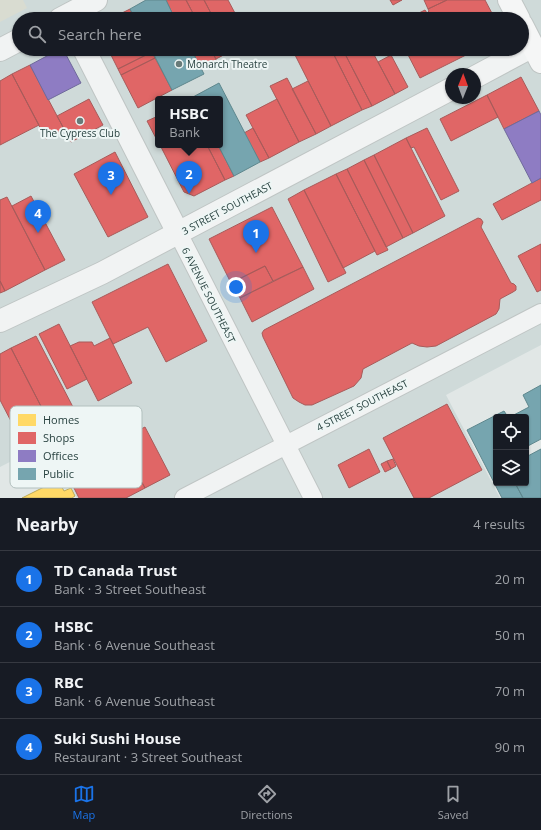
<!DOCTYPE html>
<meta charset="utf-8">
<style>
:root{--surface:#171b24;--page:#20242c;--text:#f1f3f6;--muted:#9ea1a6;--line:#363941;--accent:#1a73e8}
body{margin:0;font-family:"Open Sans",sans-serif;background:var(--page);color:var(--text)}
.controls{position:absolute;right:12px;bottom:12px;display:grid;overflow:hidden;border-radius:4px;box-shadow:0 1px 3px #0004}
.controls button{width:36px;height:36px;display:grid;place-items:center;padding:0;border:0;border-bottom:1px solid var(--line);background:var(--surface);color:var(--text);font:20px sans-serif}
.compass{position:absolute;left:445px;top:68px;width:36px;height:36px;border-radius:50%;background:var(--surface);box-shadow:0 1px 3px #0004;rotate:1deg}
.you{position:absolute;left:236px;top:287px;width:14px;height:14px;margin:-10px;border:3px solid #fff;border-radius:50%;background:#1a73e8;box-shadow:0 0 0 6px #1a73e833}
.badge{display:grid;place-items:center;width:26px;height:26px;border-radius:50%;background:var(--accent);color:#fff;font-size:13px;font-weight:700}
.pin{position:absolute;translate:-50% -33px;filter:drop-shadow(0 1px 2px #0008)}
.pin::after{content:'';position:absolute;top:21px;width:14px;height:12px;background:inherit;clip-path:polygon(0 0,100% 0,50% 100%)}
.popup{position:absolute;left:155px;top:96px;width:68px;height:52px;box-sizing:border-box;display:grid;place-content:center;border-radius:4px;background:var(--surface);filter:drop-shadow(0 1px 3px #0005);font-size:13px;white-space:nowrap;color:var(--muted)}
.popup b{font-size:15px;color:var(--text)}
.popup::after{content:'';position:absolute;left:50%;top:100%;margin-left:-8px;border:8px solid transparent;border-top-color:var(--surface)}
.list{margin:0;padding:0;list-style:none}
h2{display:flex;justify-content:space-between;align-items:center;height:52px;margin:0;padding:0 16px;font-size:17px}
h2 small{font-size:13px;font-weight:400;color:var(--muted)}
.list li{display:grid;grid-template-columns:26px 1fr auto;gap:12px;align-items:center;box-sizing:border-box;height:56px;padding:0 16px;border-top:1px solid var(--line)}
.list b{display:block;font-size:15px;white-space:nowrap}
.list p{margin:0;font-size:13px;white-space:nowrap;color:var(--muted)}
.list em{font-size:13px;font-style:normal;color:var(--muted)}
.icon{flex:none;width:22px;height:22px;fill:none;stroke:currentColor;stroke-width:2;stroke-linecap:round;stroke-linejoin:round}
.map{position:relative;flex:none;width:541px;height:498px;overflow:hidden}
.search{position:absolute;background:var(--surface);box-shadow:0 1px 3px #0004;left:12px;right:12px;top:12px;height:44px;display:flex;align-items:center;gap:10px;box-sizing:border-box;padding:0 14px;border-radius:22px;color:var(--muted);font-size:15px}
.sheet{height:276px;background:var(--surface)}
nav{display:flex;justify-content:space-around;align-items:center;box-sizing:border-box;height:56px;border-top:1px solid var(--line);background:var(--surface);font-size:11px;color:var(--muted)}
nav a{display:grid;justify-items:center;gap:2px}
nav .on{color:var(--accent)}
.map>svg:first-child{display:block}
</style>
<div class="map">
<svg width="541" height="498" viewBox="0 0 541 498">
<rect width="100%" height="100%" fill="#e1e7e6"/>
<!-- built -->
<path fill="#cfdad9" fill-rule="evenodd" d="M0 0H541V345L446 395 500 498H77L49 442 0 467ZM19 19H522V49H19ZM451 74H475V98H451ZM158 99H220V145H158Z"/>
<!-- green -->
<path fill="#d9dcd1" d="M0 0H23L27 8 0 22Z"/>
<!-- homes -->
<path fill="#ffd966" stroke="#beab5a" d="M58 480 64 491 71 488 75 496 72 498H22Z"/>
<!-- shops -->
<path fill="#e06666" stroke="#a85b5a" d="M166 0H186L196 19H175Z
M186 0H204L214 19H196Z
M204 0H228L236 15 227 19H214Z
M390 0H402L393 5Z
M424 0H447L428 9Z
M447 0H485L495 19H412L411 17 425 10 427 13 429 11 428 9Z
M130 9 135 19H110Z
M108 49H151L152 52 118 69Z
M191 49H211L217 62 202 70Z
M211 49H230L231 51 216 59Z
M292 49H331L362 110 331 126Z
M345 49H371L395 94 372 106 343 50Z
M405 49H478L420 78Z
M343 50 372 106 362 110 334 55Z
M152 52 155 58 121 75 118 69Z
M391 55 408 87 395 94 378 62Z
M155 58 172 90 138 108 121 75Z
M30 65 64 129 46 139 12 74Z
M12 74 39 125 0 145V81Z
M521 77 539 111 504 129 487 95Z
M287 78 316 134 299 142 270 86Z
M308 81 331 126 316 134 292 89Z
M487 95 498 117 451 141 440 119Z
M89 99 103 125 71 142 57 116Z
M277 99 299 142 269 158 246 115Z
M158 116V142L147 121Z
M253 128 269 158 260 162 244 133Z
M427 128 459 191 441 200 414 147 411 148 406 138Z
M406 138 445 216 413 233 374 155Z
M160 145H207L225 180 194 196 184 192Z
M207 145H218L234 176 225 180Z
M115 152 148 217 108 237 74 174Z
M374 155 413 233 403 238 364 160Z
M364 160 403 238 386 247 347 169Z
M347 169 388 250 377 255 336 174Z
M336 174 375 251 343 268 304 190Z
M541 178V200L502 220 493 204Z
M304 190 346 273 328 282 288 199Z
M31 196 65 260 45 270 12 206Z
M7 197 45 270 5 291 0 281V200Z
M272 207 303 267 273 281 265 266 231 283 209 239Z
M478 218 481 219 483 222 481 227 511 283 514 284 516 286V290L513 292 500 299 499 309 496 314 436 346 427 347 419 346 412 343 363 369 361 378 354 386 312 405H305L299 402 293 398 263 337 262 333 264 330Z
M541 244V290L537 292 518 256Z
M168 264 207 341 166 362 148 327 113 344 92 302Z
M265 266 273 281 240 298 231 283Z
M303 267 314 289 252 322 240 298Z
M0 281 5 291 0 293Z
M59 324 87 379 67 389 39 334Z
M36 336 74 409 49 422 11 348Z
M110 338 132 383 98 401 70 346 79 342H92L94 346Z
M11 348 44 412 14 427 0 400V354Z
M447 404 482 470 429 498H414L383 438Z
M135 426 137 431 145 427 170 475 145 488 139 477 141 476 132 461H133L122 439 128 436 125 431Z
M369 449 380 472 349 488 338 465Z
M127 454 145 488 126 498H79L71 482Z
M393 459 396 466 391 469 387 461Z
M387 461 391 469 385 472 381 464Z"/>
<!-- offices -->
<path fill="#8e7cc3" stroke="#6f6a9b" d="M60 49H63L81 83 48 100 30 65Z
M539 111 541 115V178L532 183 504 129Z"/>
<!-- public -->
<path fill="#76a5af" stroke="#5e878d" d="M146 0H166L175 19H135L130 9Z
M151 49H191L204 74 172 90Z
M219 83 260 162 234 176 218 145H220V99H194L193 97Z
M541 385V439L526 447V417H510L529 407 523 395Z
M504 411 508 417H496V483H515L523 498H502L467 430Z
M541 449V498H523L515 483H526V457Z"/>
<g fill="none" stroke-linecap="round" stroke-linejoin="round">
<!-- minor casing -->
<g stroke="#bfc5c4" stroke-width="20">
<path id="minor" d="M178 233 313 498
M184 498 541 313"/>
</g>
<!-- tertiary casing -->
<g stroke="#bfc5c4" stroke-width="24">
<path id="tertiary" d="M60 19 96 0
M84 49 178 233
M0 50 19 40
M475 77 533 46
M0 321 102 273 451 89"/>
</g>
<!-- secondary casing -->
<g stroke="#bfc5c4" stroke-width="24">
<path id="secondary" d="M509 0 519 19
M522 25 541 62"/>
</g>
<!-- minor -->
<use href="#minor" stroke="#f1f3f3" stroke-width="18"/>
<!-- tertiary -->
<use href="#tertiary" stroke="#f1f3f3" stroke-width="22"/>
<!-- secondary -->
<use href="#secondary" stroke="#f5f6f6" stroke-width="22"/>
</g>
<!-- markers -->
<g fill="#687b79" stroke="#eef6f5" stroke-width="1.5">
<circle cx="179" cy="64" r="4"/>
<circle cx="80" cy="121" r="4"/>
</g>
<g text-anchor="middle" dominant-baseline="central" stroke-width="4" stroke-linejoin="round" paint-order="stroke">
<!-- poi labels -->
<g font-size="10" fill="#27413f" stroke="#eef6f5" text-anchor="start">
<text x="187" y="64">Monarch Theatre</text>
<text x="80" y="133" text-anchor="middle">The Cypress Club</text>
</g>
<!-- street labels -->
<g font-size="10" fill="#27413f" stroke="#eef6f5">
<text transform="translate(227 208) rotate(-28)">3 STREET SOUTHEAST</text>
<text transform="translate(209 295) rotate(63)">6 AVENUE SOUTHEAST</text>
<text transform="translate(362 405) rotate(-27)">4 STREET SOUTHEAST</text>
</g>
</g>
<!-- legend -->
<rect x="10" y="406" width="132" height="82" rx="6" fill="#eef6f5" stroke="#b2c0be" stroke-width="1"/>
<rect x="18" y="414" width="18" height="12" fill="#ffd966"/>
<rect x="18" y="432" width="18" height="12" fill="#e06666"/>
<rect x="18" y="450" width="18" height="12" fill="#8e7cc3"/>
<rect x="18" y="468" width="18" height="12" fill="#76a5af"/>
<g font-size="11" fill="#27413f">
<text x="43" y="424">Homes</text>
<text x="43" y="442">Shops</text>
<text x="43" y="460">Offices</text>
<text x="43" y="478">Public</text>
</g>
</svg>
<div class="controls">
<button><svg class="icon" aria-label="locate" viewBox="0 0 24 24"><circle cx="12" cy="12" r="6"/><path d="M12 2v4M12 18v4M2 12h4M18 12h4"/></svg></button>
<button><svg class="icon" aria-label="layers" viewBox="0 0 24 24"><path d="M12 4l9 5-9 5-9-5zM3 14l9 5 9-5"/></svg></button>
</div>
<svg class="compass" viewBox="-18 -18 36 36"><path d="M0-13l5 13h-10z" fill="#e53935"/><path d="M0 13l5-13h-10z" fill="#9ea1a6"/></svg>
<div class="you"></div>
<div class="pin badge" style="left:256px;top:253px">1</div>
<div class="pin badge" style="left:189px;top:194px">2</div>
<div class="popup"><b>HSBC</b>Bank</div>
<div class="pin badge" style="left:111px;top:195px">3</div>
<div class="pin badge" style="left:38px;top:233px">4</div>
<div class="search"><svg class="icon" aria-label="search" viewBox="0 0 24 24"><circle cx="10" cy="10" r="6"/><path d="M15 15l6 6"/></svg>Search here</div>
</div>
<section class="sheet">
<h2>Nearby<small>4 results</small></h2>
<ul class="list">
<li><span class="badge">1</span><div><b>TD Canada Trust</b><p>Bank · 3 Street Southeast</p></div><em>20 m</em></li>
<li><span class="badge">2</span><div><b>HSBC</b><p>Bank · 6 Avenue Southeast</p></div><em>50 m</em></li>
<li><span class="badge">3</span><div><b>RBC</b><p>Bank · 6 Avenue Southeast</p></div><em>70 m</em></li>
<li><span class="badge">4</span><div><b>Suki Sushi House</b><p>Restaurant · 3 Street Southeast</p></div><em>90 m</em></li>
</ul>
</section>
<nav>
<a class="on"><svg class="icon" aria-label="map" viewBox="0 0 24 24"><path d="M3 6l6-2 6 2 6-2v14l-6 2-6-2-6 2zM9 4v14M15 6v14"/></svg>Map</a>
<a><svg class="icon" aria-label="directions" viewBox="0 0 24 24"><path d="M12 3l9 9-9 9-9-9zM9 14v-3h6M13 9l2 2-2 2"/></svg>Directions</a>
<a><svg class="icon" aria-label="saved" viewBox="0 0 24 24"><path d="M7 4h10v16l-5-4-5 4z"/></svg>Saved</a>
</nav>
